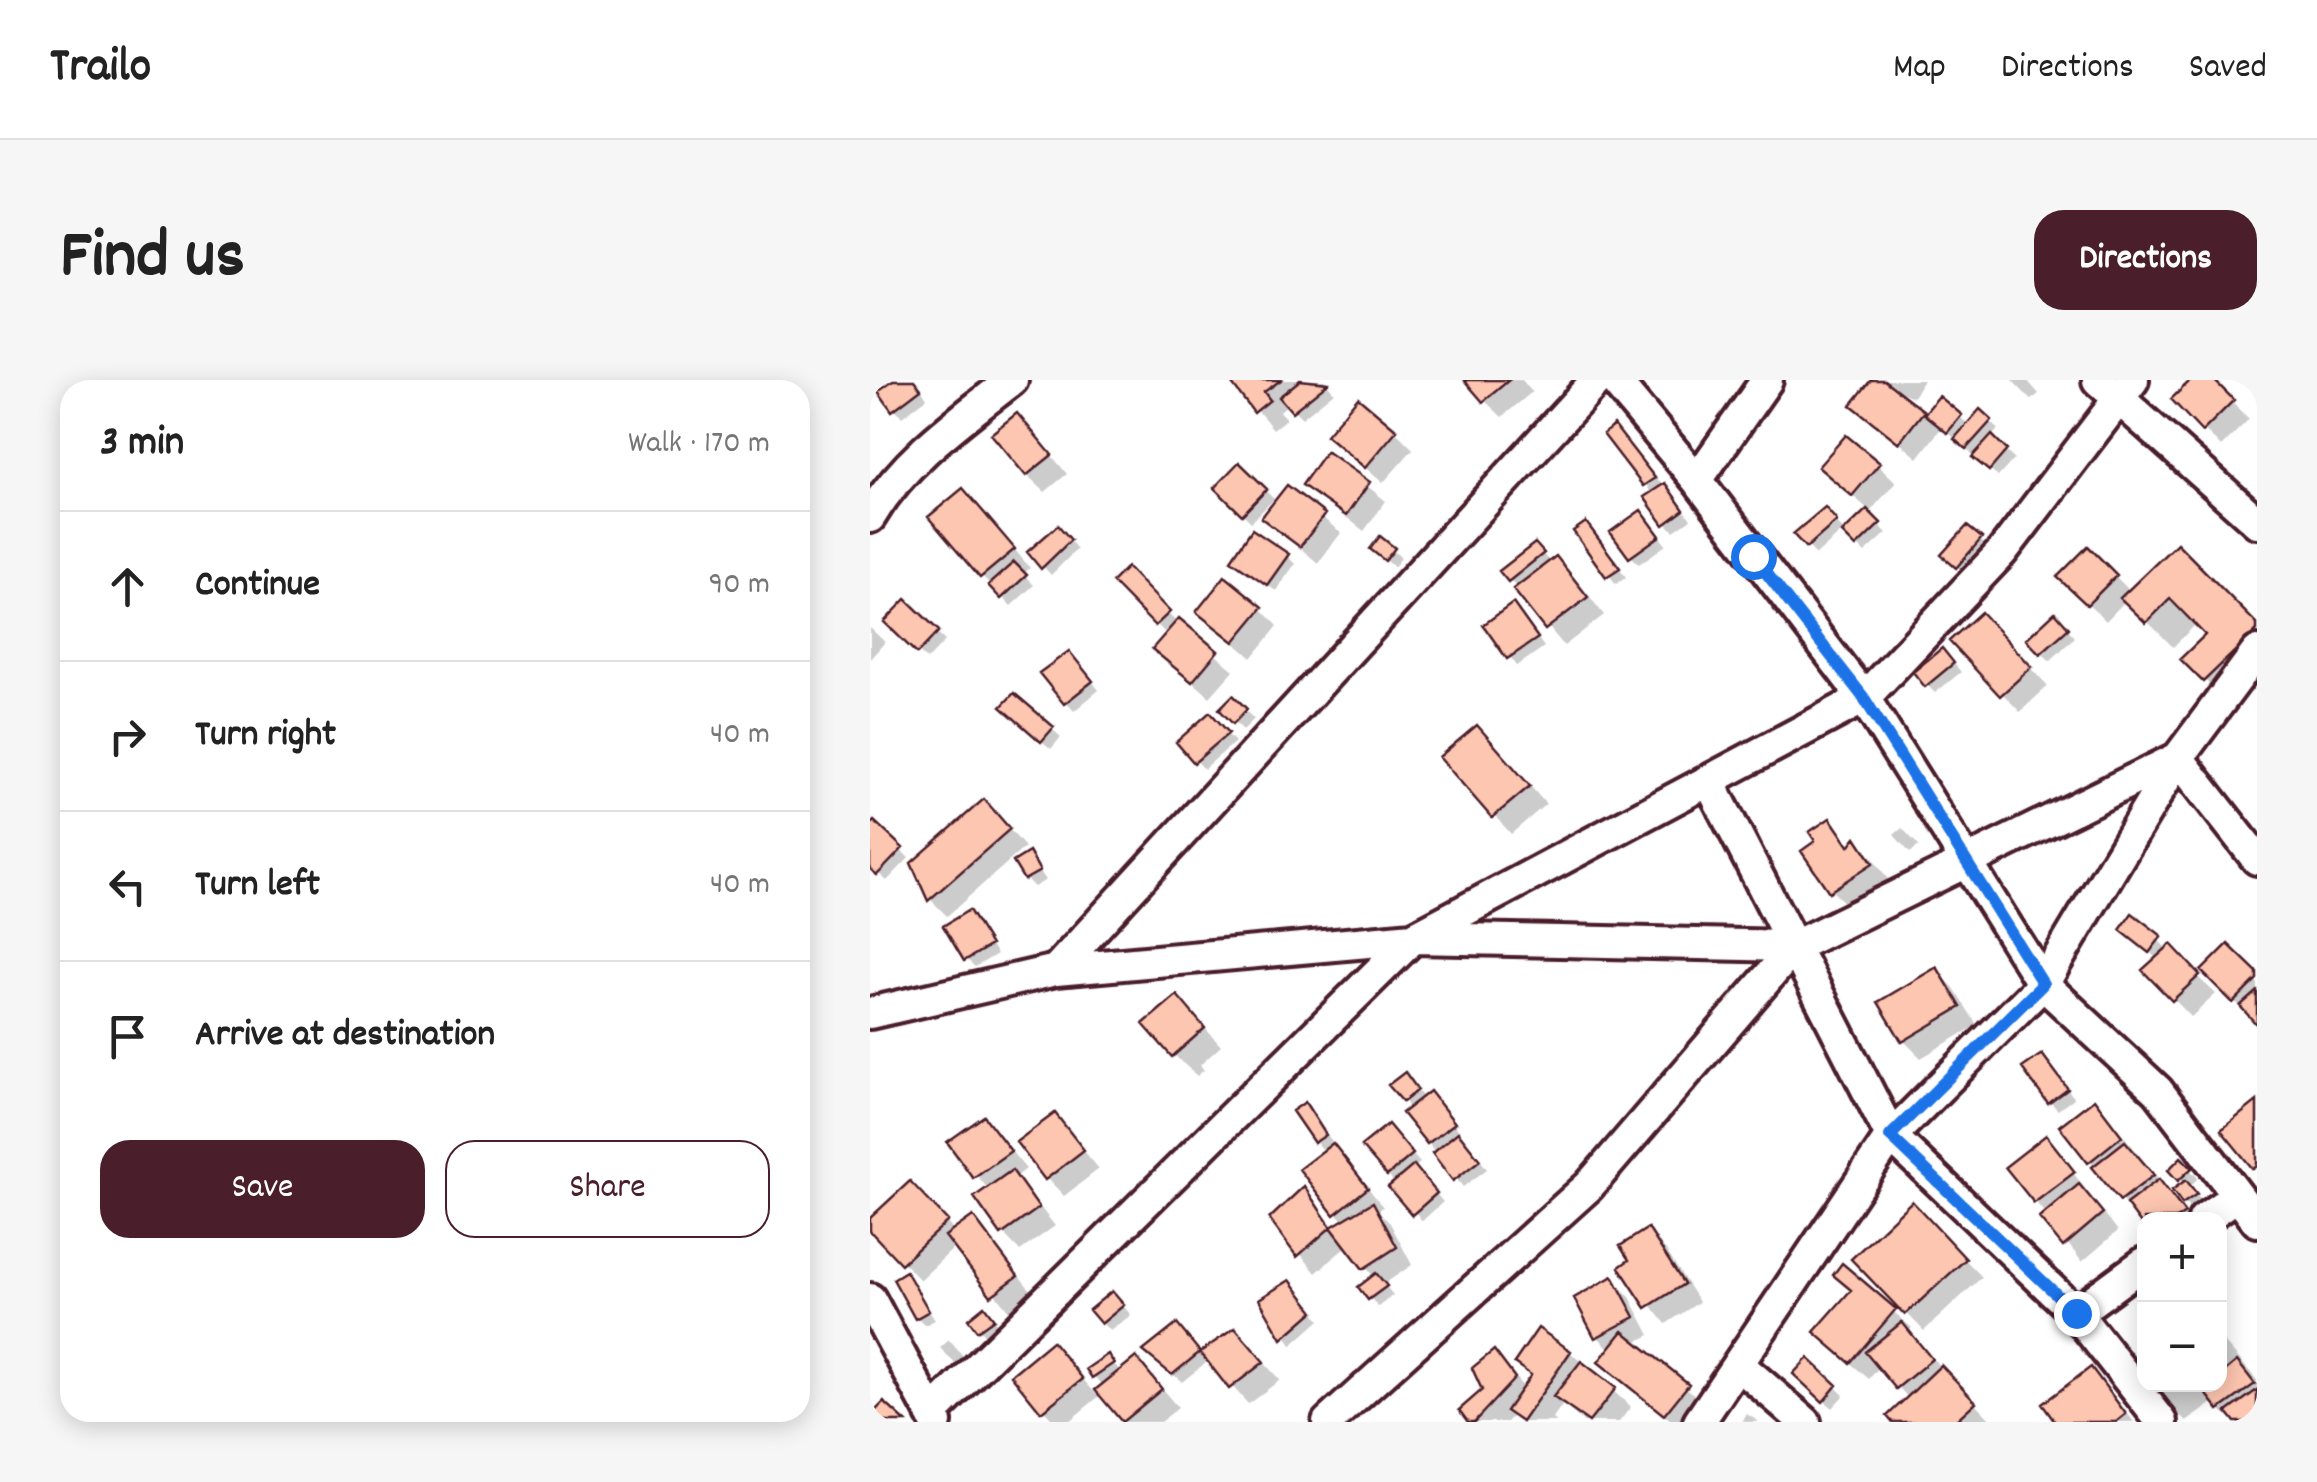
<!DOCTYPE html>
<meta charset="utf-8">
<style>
:root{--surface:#fff;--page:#f6f6f6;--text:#222;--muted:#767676;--line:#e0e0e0;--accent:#4a1f2b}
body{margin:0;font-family:Dekko,sans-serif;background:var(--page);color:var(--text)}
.controls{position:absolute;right:30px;bottom:30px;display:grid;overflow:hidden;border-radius:20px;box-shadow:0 5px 25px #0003}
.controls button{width:90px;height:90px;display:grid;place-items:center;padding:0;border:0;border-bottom:2px solid var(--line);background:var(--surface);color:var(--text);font:50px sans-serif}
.stop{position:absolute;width:30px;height:30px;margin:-22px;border:8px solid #1a73e8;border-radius:50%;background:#fff}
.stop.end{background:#1a73e8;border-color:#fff;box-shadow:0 2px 10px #0008}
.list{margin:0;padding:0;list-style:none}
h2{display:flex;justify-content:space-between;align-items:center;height:130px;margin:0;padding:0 40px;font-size:42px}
h2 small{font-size:32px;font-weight:400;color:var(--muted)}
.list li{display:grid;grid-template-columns:65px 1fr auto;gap:30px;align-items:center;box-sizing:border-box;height:150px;padding:0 40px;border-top:2px solid var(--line)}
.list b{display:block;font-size:38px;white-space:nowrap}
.list em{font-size:32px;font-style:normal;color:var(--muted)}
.actions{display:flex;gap:20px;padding:30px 40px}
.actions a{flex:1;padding:22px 0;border:2px solid var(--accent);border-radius:30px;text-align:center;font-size:35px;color:var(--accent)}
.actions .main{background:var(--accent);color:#fff}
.icon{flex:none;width:55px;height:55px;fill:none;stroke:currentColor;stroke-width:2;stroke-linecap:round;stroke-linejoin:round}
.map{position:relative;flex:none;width:1387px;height:1042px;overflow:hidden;border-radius:30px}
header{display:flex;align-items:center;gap:60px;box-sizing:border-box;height:140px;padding:0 50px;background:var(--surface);border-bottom:2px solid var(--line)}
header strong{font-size:48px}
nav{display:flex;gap:55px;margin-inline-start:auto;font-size:35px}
.intro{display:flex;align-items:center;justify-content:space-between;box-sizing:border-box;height:240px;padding:0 60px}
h1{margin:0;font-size:70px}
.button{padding:25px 45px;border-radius:30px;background:var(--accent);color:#fff;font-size:35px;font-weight:700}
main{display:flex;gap:60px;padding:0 60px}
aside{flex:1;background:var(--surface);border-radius:30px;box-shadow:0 5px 25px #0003}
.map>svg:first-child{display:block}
</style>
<header>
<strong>Trailo</strong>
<nav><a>Map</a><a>Directions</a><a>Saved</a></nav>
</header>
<div class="intro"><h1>Find us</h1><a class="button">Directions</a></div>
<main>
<aside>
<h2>3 min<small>Walk · 170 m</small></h2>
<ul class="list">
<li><svg class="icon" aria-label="ahead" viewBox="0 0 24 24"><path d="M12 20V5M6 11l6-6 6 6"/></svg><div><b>Continue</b></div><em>90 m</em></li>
<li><svg class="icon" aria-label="right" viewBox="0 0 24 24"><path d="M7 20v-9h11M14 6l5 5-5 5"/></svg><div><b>Turn right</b></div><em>40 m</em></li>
<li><svg class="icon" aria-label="left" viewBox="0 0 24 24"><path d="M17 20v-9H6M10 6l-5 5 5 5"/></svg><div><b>Turn left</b></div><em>40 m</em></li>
<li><svg class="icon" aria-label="arrive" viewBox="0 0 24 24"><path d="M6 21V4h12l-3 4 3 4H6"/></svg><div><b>Arrive at destination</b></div></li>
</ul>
<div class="actions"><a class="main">Save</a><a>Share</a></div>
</aside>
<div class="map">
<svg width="1387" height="1042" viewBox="0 0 1387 1042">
<rect width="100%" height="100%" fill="#fff"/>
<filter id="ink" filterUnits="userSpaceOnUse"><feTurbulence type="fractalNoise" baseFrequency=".01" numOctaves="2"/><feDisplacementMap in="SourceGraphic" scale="20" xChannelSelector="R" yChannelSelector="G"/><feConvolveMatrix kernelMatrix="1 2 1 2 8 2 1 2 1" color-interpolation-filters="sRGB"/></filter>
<g filter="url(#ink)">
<!-- shadow -->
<path fill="#0003" d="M0 0H46L57 18 32 37 5 3 0 7Z
M362 0H454L464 12 432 38 418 24 410 31 416 39 403 49Z
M593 0H652L662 12 632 37Z
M1004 0 1019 7 1017 0H1053L1043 17 1019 7 1056 36 1069 19 1099 45 1110 33 1128 49 1121 58 1144 79 1128 97 1072 47 1048 78 985 25Z
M1142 0H1157L1169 14 1161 20Z
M1325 0H1341L1379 39 1351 67 1305 19Z
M1371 0H1387V16L1380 8Z
M526 52 543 69 513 103 477 72Z
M164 54 197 94 175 112 157 95Z
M752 57 821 139 804 151 796 143Z
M457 74 516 121 494 151 435 105Z
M369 85 404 119 381 142 347 108Z
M1008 85 1026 102 998 134 1017 153 995 173 973 151 946 175 927 155 955 130 976 153 999 130 969 104Z
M417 108 471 153 448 183 394 138Z
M110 128 160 188 153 194 164 205 141 226 112 196Z
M779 142 796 165 769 184 761 176Z
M706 151 724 153 756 197 746 204Z
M196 156 207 169 181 195 160 172Z
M1110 160 1118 168 1095 194 1075 175Z
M665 166 681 183 686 179 704 197 734 235 694 266 640 200Z
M1307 166 1387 247V299L1360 325 1314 279 1338 255 1327 243 1303 267 1256 220 1236 241 1191 197 1218 169 1260 211Z
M523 170 531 178 524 187 512 177Z
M417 176 425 184 406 211 372 188Z
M257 190 307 243 364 290 340 317 286 269 297 255 245 202Z
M36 222 75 261 57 280 17 242Z
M391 228 408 246 382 278 329 231Z
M651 235 674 267 647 286 616 246Z
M1185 236 1205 257 1180 281 1160 259Z
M0 248 15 262 0 279Z
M1128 252 1178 306 1150 332 1083 261Z
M1080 279 1091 292 1065 313 1057 305Z
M207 282 229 310 204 331 196 322Z
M144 316 191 357 181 369 142 335Z
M363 319 384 339 373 350 352 329Z
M340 336 365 362 334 389 310 363Z
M624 365 676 424 641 454 573 377Z
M131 440 155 467 77 536 60 519 44 484Z
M960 441 982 466 986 461 1003 478 1019 501 979 527 961 510 948 462Z
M4 444 39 478 17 501 0 486V449Z
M1032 448 1049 466 1040 473 1024 455Z
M158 475 176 500 164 507 156 499Z
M99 533 127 574 105 587 96 579Z
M1263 537 1346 614 1321 637 1276 590 1288 579 1261 558Z
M1067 590 1084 608 1107 645 1051 678 1034 661Z
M1334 591 1387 596V641L1382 638Z
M324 636 351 666 330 685 334 690 327 696 304 675Z
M1180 685 1204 718 1188 730 1180 722Z
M543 704 554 719 568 722 617 789 593 807 558 763 535 721Z
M1223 722 1241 740 1321 839H1274V844L1252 820 1220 781Z
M434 725 513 827 508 831 520 843 542 885 514 904 523 915 508 927 491 907 504 897 478 865 446 893 402 839 434 809 465 848 475 842 466 833 456 772 445 762Z
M185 736 229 789 194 816 177 798Z
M114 739 156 789 146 797 185 846 150 871 133 853 119 810 80 763Z
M526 755 550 783 544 788 573 822 552 841 518 795Z
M1176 758 1248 851 1212 882 1165 821Z
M1311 781 1328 798 1319 807 1333 823 1322 831 1306 811 1315 804 1301 790Z
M57 821 85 852 102 839 164 914 140 932 86 866 50 900 0 848V841Z
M1042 825 1112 897 1054 951 984 879Z
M777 851 795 869 829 922 796 944 752 888 762 881Z
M973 887 1042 948 1038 952 1121 1040 1026 1042 1039 1019 1010 986 999 999 964 969 983 911Z
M36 895 65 940 55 945 47 937Z
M743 900 760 917 780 955 764 963 834 1023 819 1042H802L731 982 741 970 727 956Z
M1274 909V925L1266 916Z
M428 912 450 940 422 965 393 920Z
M250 922 261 935 240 951 232 943Z
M122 938 130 948 117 958 101 939Z
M365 951 410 1000 378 1024 339 980 312 1002 284 978 315 955 331 975Z
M1350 957 1387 1000V1042L1359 1037 1343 1023 1317 1042 1281 1004H1350Z
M79 960 94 977 86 984 70 968Z
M182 964 225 1013 234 1006 224 996 238 977 251 992 283 998 308 1028 290 1042H255L232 1014 198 1042H184L144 995Z
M700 972 761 1027 749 1042H713L693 1024 683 1039 687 1042H651L644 1035 637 1042H602L624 973 655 1009 663 998 647 983Z
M938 981 974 1015 962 1028 926 994Z
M1221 990 1238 1008 1264 1042H1189Z
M877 1034 889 1042H872Z"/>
<!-- building -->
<path fill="#fdc6b0" stroke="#4a1f2b" stroke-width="2.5" d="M23 0H44L51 9 22 31 8 11Z
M359 0H411L394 12 400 20 384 33Z
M430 0 458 3 422 32 409 17Z
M594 0H639L613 22Z
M1001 0H1014L1054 31 1029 63 981 25Z
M1321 0H1344L1364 20 1332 52 1301 19Z
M1069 16 1092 35 1077 53 1054 34Z
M488 17 527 50 495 88 456 55Z
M1110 29 1122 40 1096 69 1084 59Z
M147 33 182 75 156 96 121 54Z
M744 45 785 98 773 106 733 54Z
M976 55 1010 83 982 116 948 87Z
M1122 55 1137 70 1119 91 1102 77Z
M456 71 500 102 476 136 432 105Z
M369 82 397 109 372 135 344 108Z
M795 103 814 130 794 145 774 117Z
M417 105 455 134 430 167 391 138Z
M93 108 145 169 110 198 58 137Z
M955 127 967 141 936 168 923 154Z
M997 129 1011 143 986 167 972 153Z
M771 130 790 156 759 178 740 152Z
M716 142 750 188 736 197 703 151Z
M188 145 201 160 171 189 157 172Z
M1097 146 1112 158 1086 188 1071 175Z
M382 149 419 174 397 205 361 180Z
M510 156 525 168 515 181 500 169Z
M665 163 674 173 638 202 629 191Z
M1307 163 1387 244V250L1333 302 1310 279 1335 255 1300 219 1276 243 1250 218Z
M1218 166 1247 195 1217 225 1187 197Z
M686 176 718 217 675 250 643 209Z
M144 182 157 195 131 219 118 205Z
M257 187 300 232 285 246 242 202Z
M355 196 393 227 364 262 326 232Z
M36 219 69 251 47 274 14 242Z
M643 223 668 258 637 279 613 245Z
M1111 232 1162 287 1130 316 1079 261Z
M1185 232 1199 248 1170 274 1156 259Z
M309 238 348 271 322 302 282 269Z
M1072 268 1084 283 1055 307 1043 292Z
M199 271 223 301 194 324 169 293Z
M144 313 184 347 171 362 131 327Z
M363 315 377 329 363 344 349 329Z
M340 332 359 353 324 383 306 362Z
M607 345 660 406 622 438 569 377Z
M114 419 140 449 58 521 41 483Z
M960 438 979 466 986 457 1003 483 959 512 931 471 945 461 939 452Z
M4 441 33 468 7 495 0 489V445Z
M159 472 170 491 154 500 143 482Z
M99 530 121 565 94 581 73 546Z
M1262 533 1292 556 1279 573 1250 550Z
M1301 564 1330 595 1302 621 1272 590Z
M1358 564 1387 592V599L1363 623 1331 591Z
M1067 587 1091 627 1032 662 1008 622Z
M1387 611V645L1370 626Z
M307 615 335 648 302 677 273 644Z
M1172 674 1198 709 1178 724 1152 688Z
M535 692 548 710 533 722 518 705Z
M560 711 585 743 557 764 532 733Z
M1224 719 1252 756 1218 783 1189 746Z
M1387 721V786L1383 789 1351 750Z
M435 722 456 755 444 763 422 731Z
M185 733 214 770 175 800 146 762Z
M114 736 141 771 103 798 77 762Z
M518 744 543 774 517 796 491 766Z
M588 752 610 780 583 801 562 773Z
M1176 755 1205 792 1164 823 1135 787Z
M1255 761 1284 795 1250 821 1222 787Z
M463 763 498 808 464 835 429 789Z
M1311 777 1322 788 1308 801 1298 790Z
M544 785 567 813 542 835 518 807Z
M142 790 169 828 131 855 104 817Z
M1289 799 1315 833 1306 839H1274V848L1256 824Z
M1316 800 1327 814 1312 824 1302 810Z
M40 801 78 841 31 884 0 851V838Z
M1209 804 1233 833 1193 867 1169 838Z
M434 806 461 847 427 877 399 839Z
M1042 821 1096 879 1035 935 981 879Z
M503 822 527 867 493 889 461 847Z
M103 836 148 896 121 916 75 856Z
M778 848 814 904 776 928 749 887 759 880 750 866Z
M972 883 1026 929 980 983 944 952 981 910 963 895Z
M36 891 59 931 45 939 23 899Z
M506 893 517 906 498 920 488 907Z
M743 896 765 937 725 958 704 918Z
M420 900 444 931 412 959 389 919Z
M242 911 254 925 231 944 219 930Z
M114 926 124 939 107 951 98 939Z
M1032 942 1062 979 1026 1009 995 972Z
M307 944 330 972 302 995 273 971Z
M365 948 394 982 359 1009 330 972Z
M668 948 701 971 652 1042 636 1031 661 995 644 983Z
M753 951 819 1004 794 1035 728 982Z
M182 961 213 999 171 1032 141 995Z
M624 970 645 998 604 1042H598L589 1030 612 1010 602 988Z
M238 974 244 983 222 998 216 989Z
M266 977 292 1009 252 1042 225 1010Z
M938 978 967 1005 953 1022 923 994Z
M711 981 746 1008 719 1042 683 1017Z
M1367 981 1385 1004 1349 1030 1332 1008 1350 1004V995Z
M1071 985 1106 1022 1084 1042H1022L1017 1036Z
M1221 987 1256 1034 1246 1042H1185L1172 1024Z
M1387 1010V1042H1365L1357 1032Z
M14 1022 36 1042H0V1036Z"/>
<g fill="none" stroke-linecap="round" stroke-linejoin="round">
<!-- street casing -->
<g stroke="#4a1f2b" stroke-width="38">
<path id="street" d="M744 0 827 100 994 318 1173 604 1288 711 1387 841
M1228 0 1387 142
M827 100 897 0
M0 137C33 80 91 40 142 0
M1308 378 1387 479
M839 401 1021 756 1206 933 1292 1042
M186 590 727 0
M0 633 186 590 543 558 994 318 1132 172 1263 0
M1334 839 1365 817
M0 919 66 1042
M1206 933 1274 883
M869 985 935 1042
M61 1034 543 558 925 566 1308 378
M458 1042 719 806 925 566
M829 1042 1021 756 1173 604 1308 378 1387 272"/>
</g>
<!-- street -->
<use href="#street" stroke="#fff" stroke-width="30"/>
</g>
</g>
<g fill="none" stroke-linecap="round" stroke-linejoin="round" filter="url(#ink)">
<!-- route -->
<path stroke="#1a73e8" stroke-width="12" d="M883 176 994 318 1173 604 1020 756 1206 933"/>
</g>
</svg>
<div class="controls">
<button>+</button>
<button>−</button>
</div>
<div class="stop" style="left:883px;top:176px"></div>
<div class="stop end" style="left:1206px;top:933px"></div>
</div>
</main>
